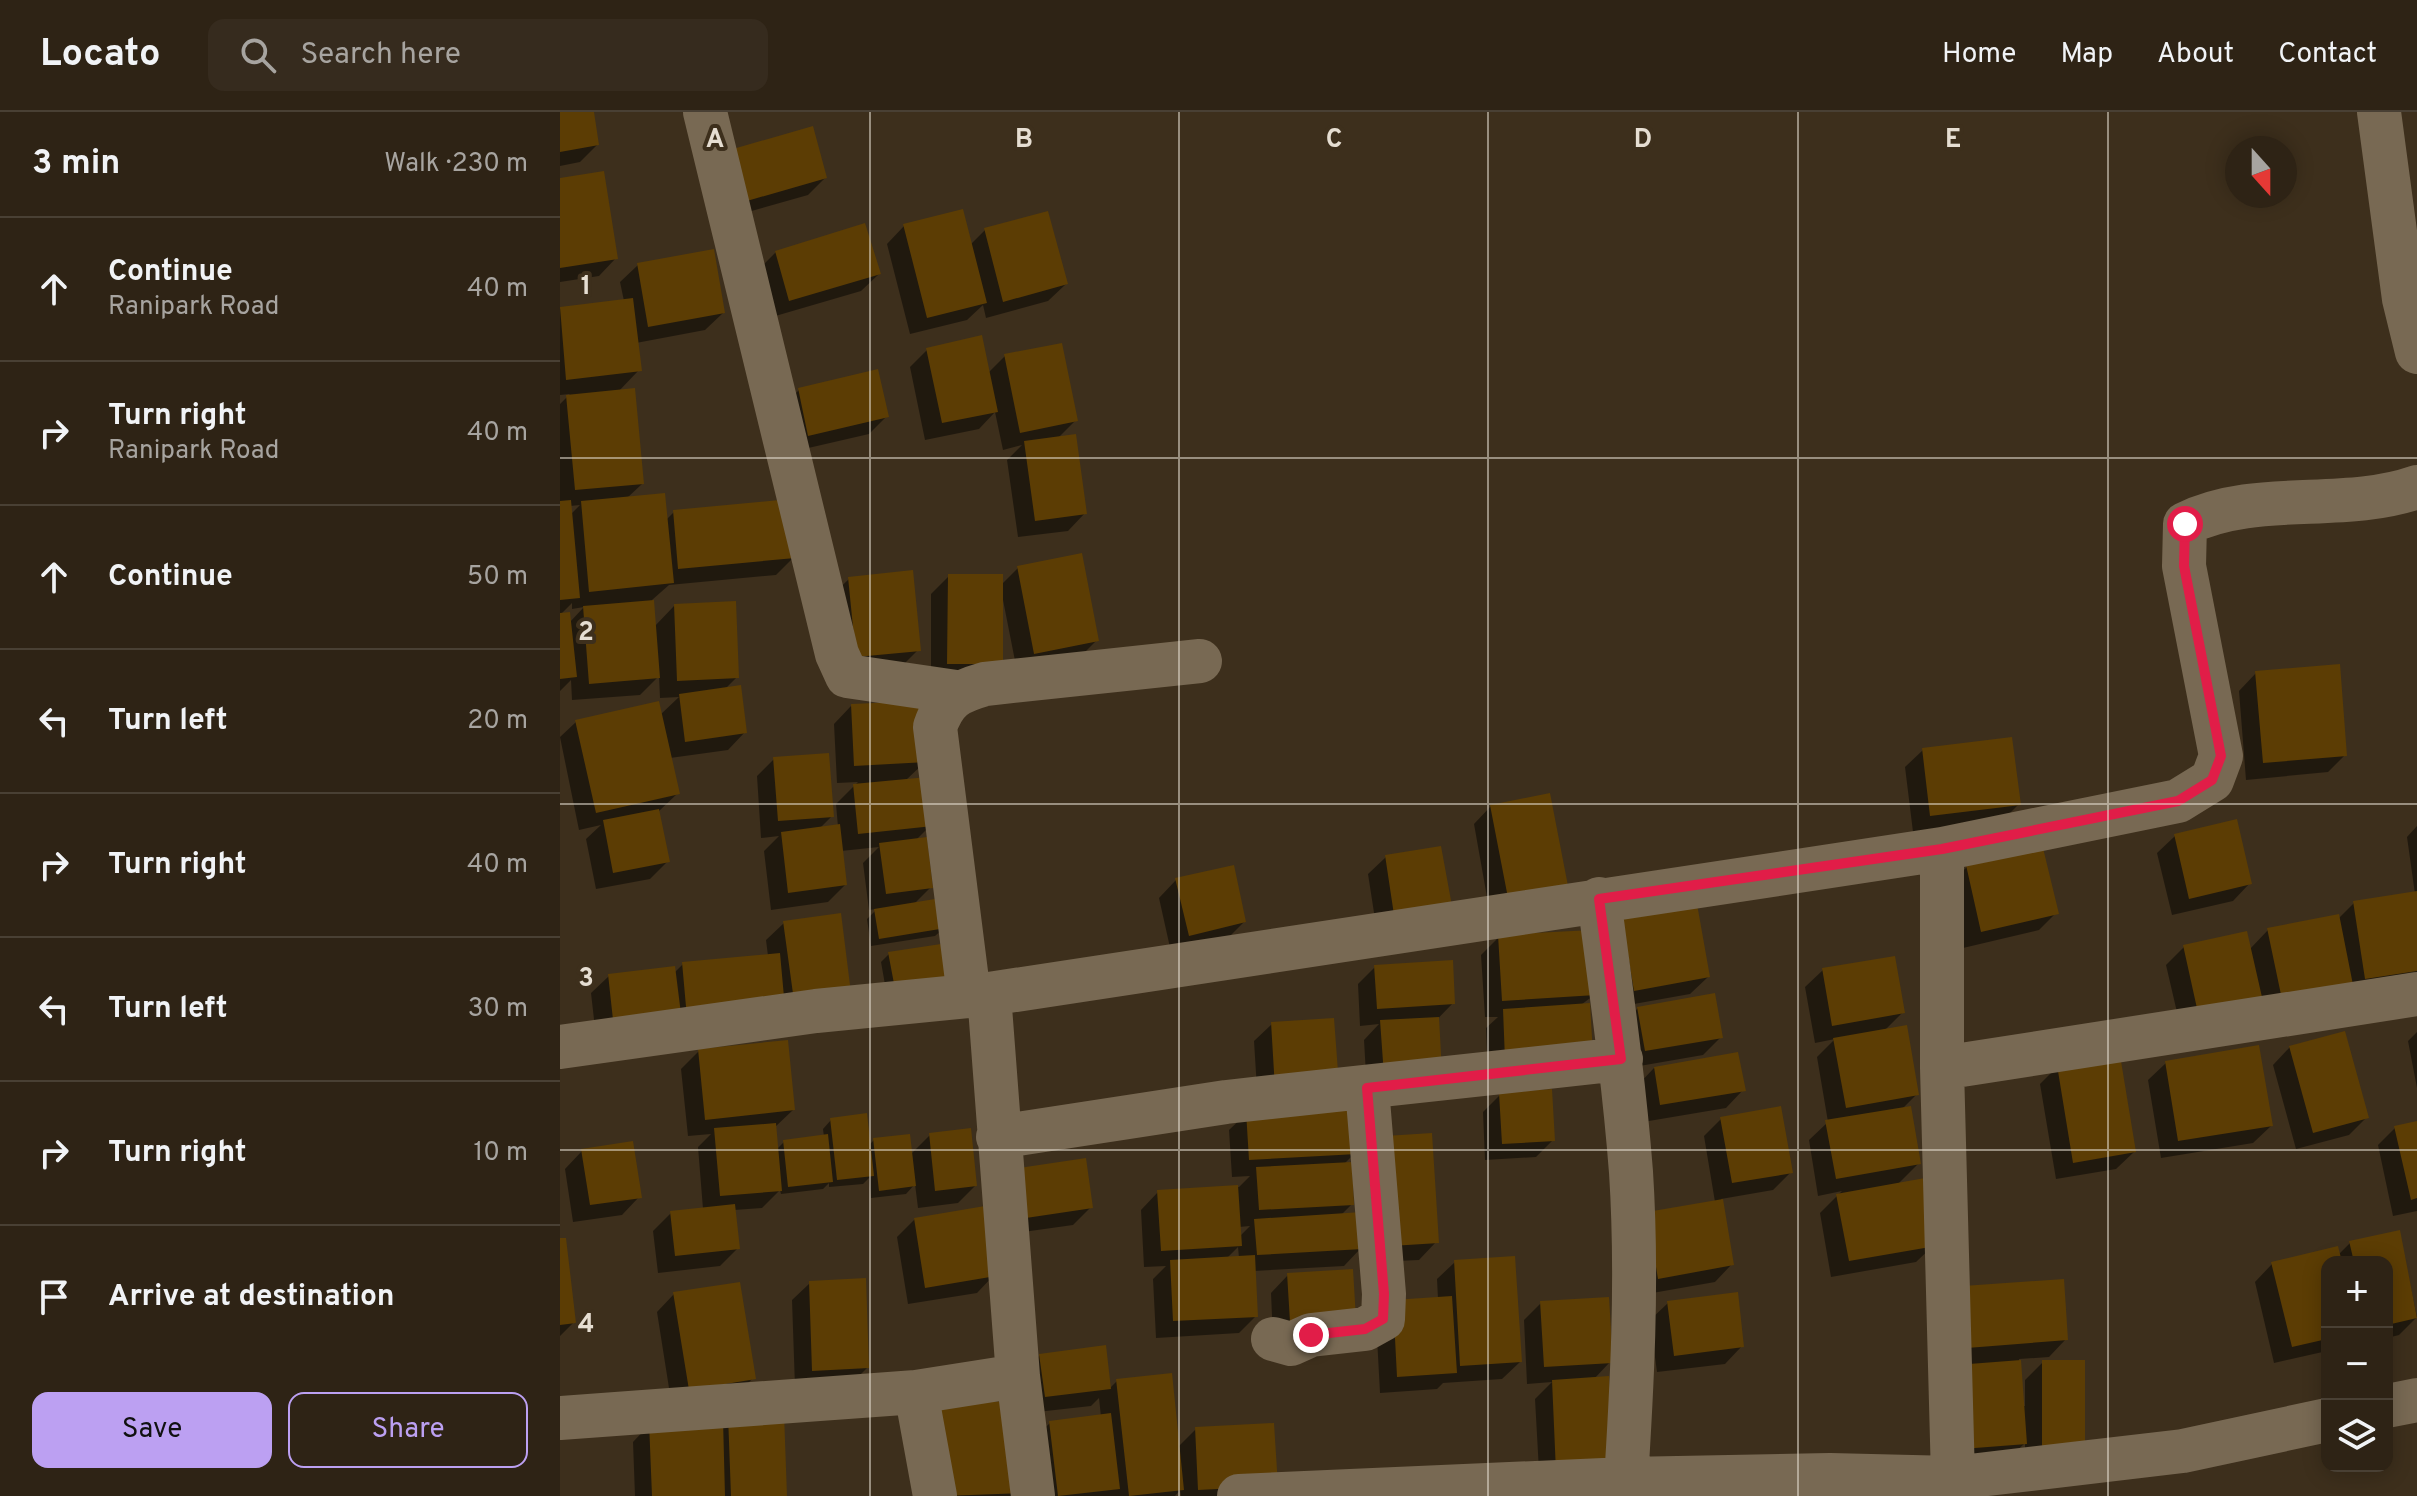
<!DOCTYPE html>
<meta charset="utf-8">
<style>
:root{--surface:#2e2315;--page:#362b1e;--text:#f1f3f6;--muted:#a7a4a0;--line:#494034;--accent:#bca0f2}
body{margin:0;font-family:Overpass,sans-serif;background:var(--page);color:var(--text)}
.controls{position:absolute;right:24px;bottom:24px;display:grid;overflow:hidden;border-radius:16px;box-shadow:0 4px 20px #0003}
.controls button{width:72px;height:72px;display:grid;place-items:center;padding:0;border:0;border-bottom:2px solid var(--line);background:var(--surface);color:var(--text);font:40px sans-serif}
.compass{position:absolute;left:1665px;top:24px;width:72px;height:72px;border-radius:50%;background:var(--surface);box-shadow:0 4px 20px #0003;rotate:159deg}
.stop{position:absolute;width:24px;height:24px;margin:-18px;border:6px solid #e11d48;border-radius:50%;background:#fff}
.stop.end{background:#e11d48;border-color:#fff;box-shadow:0 2px 8px #0008}
.list{margin:0;padding:0;list-style:none}
h2{display:flex;justify-content:space-between;align-items:center;height:104px;margin:0;padding:0 32px;font-size:34px}
h2 small{font-size:26px;font-weight:400;color:var(--muted)}
.list li{display:grid;grid-template-columns:52px 1fr auto;gap:24px;align-items:center;box-sizing:border-box;height:144px;padding:0 32px;border-top:2px solid var(--line)}
.list b{display:block;font-size:30px;white-space:nowrap}
.list p{margin:0;font-size:26px;white-space:nowrap;color:var(--muted)}
.list em{font-size:26px;font-style:normal;color:var(--muted)}
.actions{display:flex;gap:16px;padding:24px 32px}
.actions a{flex:1;padding:18px 0;border:2px solid var(--accent);border-radius:16px;text-align:center;font-size:28px;color:var(--accent)}
.actions .main{background:var(--accent);color:#111}
.icon{flex:none;width:44px;height:44px;fill:none;stroke:currentColor;stroke-width:2;stroke-linecap:round;stroke-linejoin:round}
.map{position:relative;flex:none;width:1857px;height:1384px;overflow:hidden}
header{display:flex;align-items:center;gap:48px;box-sizing:border-box;height:112px;padding:0 40px;background:var(--surface);border-bottom:2px solid var(--line)}
header strong{font-size:38px}
nav{display:flex;gap:44px;margin-inline-start:auto;font-size:28px}
.search{width:560px;height:72px;background:var(--page);display:flex;align-items:center;gap:20px;box-sizing:border-box;padding:0 28px;border-radius:16px;color:var(--muted);font-size:30px}
main{display:flex}
aside{flex:1;background:var(--surface)}
.map>svg:first-child{display:block}
</style>
<header>
<strong>Locato</strong>
<div class="search"><svg class="icon" aria-label="search" viewBox="0 0 24 24"><circle cx="10" cy="10" r="6"/><path d="M15 15l6 6"/></svg>Search here</div>
<nav><a>Home</a><a>Map</a><a>About</a><a>Contact</a></nav>
</header>
<main>
<aside>
<h2>3 min<small>Walk · 230 m</small></h2>
<ul class="list">
<li><svg class="icon" aria-label="ahead" viewBox="0 0 24 24"><path d="M12 20V5M6 11l6-6 6 6"/></svg><div><b>Continue</b><p>Ranipark Road</p></div><em>40 m</em></li>
<li><svg class="icon" aria-label="right" viewBox="0 0 24 24"><path d="M7 20v-9h11M14 6l5 5-5 5"/></svg><div><b>Turn right</b><p>Ranipark Road</p></div><em>40 m</em></li>
<li><svg class="icon" aria-label="ahead" viewBox="0 0 24 24"><path d="M12 20V5M6 11l6-6 6 6"/></svg><div><b>Continue</b></div><em>50 m</em></li>
<li><svg class="icon" aria-label="left" viewBox="0 0 24 24"><path d="M17 20v-9H6M10 6l-5 5 5 5"/></svg><div><b>Turn left</b></div><em>20 m</em></li>
<li><svg class="icon" aria-label="right" viewBox="0 0 24 24"><path d="M7 20v-9h11M14 6l5 5-5 5"/></svg><div><b>Turn right</b></div><em>40 m</em></li>
<li><svg class="icon" aria-label="left" viewBox="0 0 24 24"><path d="M17 20v-9H6M10 6l-5 5 5 5"/></svg><div><b>Turn left</b></div><em>30 m</em></li>
<li><svg class="icon" aria-label="right" viewBox="0 0 24 24"><path d="M7 20v-9h11M14 6l5 5-5 5"/></svg><div><b>Turn right</b></div><em>10 m</em></li>
<li><svg class="icon" aria-label="arrive" viewBox="0 0 24 24"><path d="M6 21V4h12l-3 4 3 4H6"/></svg><div><b>Arrive at destination</b></div></li>
</ul>
<div class="actions"><a class="main">Save</a><a>Share</a></div>
</aside>
<div class="map">
<svg width="1857" height="1384" viewBox="0 0 1857 1384">
<rect width="100%" height="100%" fill="#3d2f1c"/>
<!-- shadow -->
<path fill="#0007" fill-rule="evenodd" d="M0 0H32L37 33 20 50 0 54Z
M251 17 265 66 248 83 163 107Z
M0 68 56 146 39 164 0 170Z
M344 114 410 133 425 118 506 172 488 189 426 206 423 193 407 208 350 222 327 132Z
M216 140 319 162 301 179 212 205 198 158Z
M78 153 163 201 145 218 76 231 79 258 58 280 82 372 66 387 106 408 114 400 233 446 216 463 109 473 92 488 94 515 114 494 177 565 165 577 185 620 168 638 110 646 118 681 98 700 108 749 90 767 36 777 26 727 41 713 19 718 0 625 16 610 100 603 119 585 100 586 99 564 80 583 12 588 11 568 0 579V292L10 282 0 283V197L64 189 60 170ZM20 393 11 402 10 394ZM12 491V497L24 495 9 511 0 503Z
M367 238 428 261 445 244 516 308 498 326 525 401 508 419 458 425 447 348 462 333 443 338 435 300 419 317 365 328 350 255Z
M239 278 327 304 309 322 231 340 221 296Z
M458 456 537 528 519 546 457 559 443 488 441 551 371 569V482L389 464 441 473Z
M289 467 358 538 341 555 279 562 271 484Z
M1696 561 1785 643 1768 660 1686 668 1679 579Z
M291 594 365 650 345 669 371 713 355 729 371 775 354 792 384 816 375 824 311 834 307 807 317 797 309 798 303 751 319 735 281 739 285 773 268 790 211 798 204 739 219 724 201 726 197 664 214 647 272 704 259 717 278 715 276 692 298 670 277 671 274 612Z
M1363 638 1459 692 1441 710 1353 720 1345 655Z
M931 694 1006 774 930 802 914 712Z
M1857 714V866L1623 926 1606 853 1624 835 1689 838 1708 818 1778 807 1794 791 1855 782 1847 725Z
M1615 724 1690 771 1673 789 1612 803 1597 741Z
M826 745 872 811 817 820 808 762Z
M1407 755 1496 801 1479 818 1403 836 1389 772Z
M616 768 684 810 667 827 611 840 599 786Z
M1042 807 1148 865 1130 882 1057 895Z
M224 811 289 880 37 934 31 881 49 864 114 861 123 852 208 844 206 828Z
M939 825 1034 883 928 964 926 916 938 905H925L921 843Z
M379 834 327 884 321 850 329 842Z
M815 855 893 891 807 980 804 928 819 912 800 914 798 872Z
M1263 858 1343 900 1324 919 1357 982 1342 997 1359 1051 1337 1073 1374 1133 1356 1150 1271 1165 1260 1101 1282 1079 1258 1084 1249 1028 1268 1010 1257 945 1275 927 1255 931 1245 875Z
M1078 896 1161 925 1143 943 1068 956 1061 914Z
M773 908 698 993 694 929 712 912Z
M1857 920V976L1848 929Z
M1730 935 1806 1006 1789 1023 1736 1037 1713 953Z
M139 939 233 998 214 1016 216 1038 224 1030 264 1025 263 1017 271 1008 308 1034 314 1028 350 1043 370 1023 415 1074 398 1091 358 1096 355 1072 346 1082 311 1086 309 1066 303 1072 269 1075V1071L263 1077 221 1082 220 1078 202 1096 174 1098 178 1136 160 1154 98 1161 93 1119 111 1101 143 1097 138 1035 151 1022 128 1024 121 957Z
M1606 951 1711 1014 1693 1031 1601 1046 1588 968Z
M1498 954 1574 1040 1556 1057 1496 1067 1480 972Z
M1094 956 1183 978 1166 996 1083 1010 1077 974Z
M940 983 993 1028 976 1045 925 1048 923 1000Z
M687 1001 795 1041 784 1052 792 1092 780 1104 801 1136 784 1154 694 1159 696 1204 679 1221 596 1226 593 1167 606 1154 584 1155 581 1098 598 1080 679 1075 690 1064 672 1065 669 1018ZM690 1114 679 1125V1115ZM678 1135 679 1146 666 1147Z
M1161 1007 1230 1061 1213 1078 1161 1087 1172 1152 1155 1170 1081 1183 1070 1120 1155 1090 1144 1024Z
M1857 1011V1099L1833 1104 1818 1033 1835 1016Z
M22 1039 79 1085 62 1103 13 1110 5 1057Z
M809 1044 876 1130 859 1148 814 1150Z
M443 1075 531 1095 513 1113 449 1122Z
M355 1107 434 1163 417 1181 348 1192 337 1125Z
M1839 1121 1857 1205 1839 1223 1827 1226V1150H1767V1239L1714 1251 1695 1170 1712 1152 1778 1143 1790 1131Z
M0 1128 14 1210 0 1224Z
M895 1150 960 1250 942 1267 883 1271 877 1277 820 1281 816 1207 878 1187 877 1167Z
M792 1159 713 1227 711 1181 728 1163Z
M250 1171 307 1256 290 1273 235 1275 232 1188Z
M114 1182 193 1266 176 1284 112 1295 97 1200Z
M981 1191 1050 1250 1034 1267 1047 1266 980 1377 975 1287 992 1270 967 1272 964 1208Z
M1108 1191 1182 1234 1165 1252 1097 1260 1090 1208Z
M1386 1193 1506 1227 1489 1245 1459 1247 1462 1294H1465V1268L1483 1250 1523 1333 1465 1351V1331L1447 1348 1385 1353Z
M480 1243 549 1277 557 1269 618 1335 636 1317 705 1384H621L620 1378 615 1384H479L472 1328 490 1311 541 1305 539 1286 531 1294 468 1301 463 1261Z
M169 1305 225 1384H75L73 1330 90 1312Z
M358 1314 457 1384H364Z"/>
<!-- building -->
<path fill="#5c3d04" d="M0 0H34L39 33 0 40Z
M253 14 267 66 180 91 166 39Z
M44 59 58 147 0 156V66Z
M403 97 427 191 367 206 343 112Z
M488 99 508 172 443 190 424 116Z
M305 111 321 162 229 189 215 139Z
M154 137 165 201 88 215 77 151Z
M73 186 82 259 6 268 0 195Z
M422 223 438 300 382 311 366 236Z
M502 231 518 309 460 321 444 242Z
M318 257 329 305 248 324 238 276Z
M75 276 84 372 15 378 6 283Z
M516 322 527 402 475 409 464 329Z
M105 381 114 471 29 480 21 389Z
M230 387 235 446 118 457 113 398Z
M11 388 20 486 0 488V389Z
M522 441 539 529 474 542 457 454Z
M353 458 361 539 296 545 288 465Z
M388 462H443V552H387Z
M94 488 100 566 29 572 23 494Z
M176 489 179 566 117 569 114 492Z
M10 500 17 565 0 567V501Z
M1780 552 1787 644 1703 651 1695 559Z
M181 573 187 621 125 630 119 582Z
M99 589 120 682 36 701 15 608Z
M364 589 367 650 294 654 291 592Z
M1452 625 1461 693 1370 704 1362 636Z
M269 641 274 705 218 709 213 645Z
M368 665 373 714 298 722 293 672Z
M990 681 1008 774 948 786 930 693Z
M99 697 110 750 53 761 43 708Z
M1677 707 1692 772 1629 787 1614 722Z
M280 712 287 773 228 781 221 720Z
M367 725 373 776 326 782 319 731Z
M881 734 892 794 834 803 825 743Z
M1483 736 1499 802 1421 820 1406 753Z
M674 753 686 810 629 824 615 766Z
M1134 775 1150 865 1074 879 1059 788Z
M1857 779V859L1805 867 1793 789Z
M381 786 386 816 319 827 314 797Z
M281 801 291 881 234 889 223 809Z
M1779 802 1795 883 1724 897 1707 816Z
M1032 818 1036 883 942 889 938 823Z
M1687 819 1704 894 1640 910 1623 833Z
M381 832 387 868 335 877 328 840Z
M220 841 225 896 127 906 122 850Z
M1335 844 1345 901 1272 914 1262 856Z
M893 848 895 892 817 897 814 853Z
M115 854 122 910 54 917 48 862Z
M1155 881 1163 926 1085 939 1077 895Z
M1030 891 1033 943 945 948 943 897Z
M879 905 882 961 824 964 820 908Z
M774 906 779 973 715 977 711 910Z
M1347 913 1359 983 1286 996 1273 926Z
M1785 919 1809 1006 1753 1021 1729 934Z
M228 928 235 998 145 1008 138 937Z
M1699 933 1713 1014 1618 1029 1605 949Z
M1178 940 1186 979 1100 993 1094 955Z
M1560 943 1576 1040 1513 1051 1497 953Z
M992 977 995 1029 942 1032 939 981Z
M794 992 797 1042 689 1048 686 999Z
M1221 994 1233 1061 1172 1071 1160 1005Z
M1351 994 1361 1052 1276 1067 1265 1008Z
M307 1001 314 1064 277 1068 270 1006Z
M1857 1009V1086L1851 1088 1834 1014Z
M216 1011 222 1079 160 1084 154 1016Z
M411 1016 417 1074 375 1079 369 1021Z
M872 1021 879 1131 831 1134 825 1024Z
M268 1022 273 1070 228 1075 223 1028Z
M350 1022 356 1074 319 1079 313 1026Z
M73 1029 82 1086 30 1093 21 1037Z
M526 1046 533 1096 466 1106 459 1056Z
M792 1050 794 1093 699 1098 696 1055Z
M1365 1066 1376 1134 1289 1149 1276 1082Z
M678 1073 682 1134 601 1139 597 1078Z
M1163 1087 1174 1153 1098 1167 1087 1100Z
M175 1092 180 1137 115 1144 110 1099Z
M425 1094 436 1164 365 1176 354 1106Z
M802 1100 803 1137 697 1143 694 1107Z
M1840 1118 1857 1206 1827 1213V1150H1794L1789 1129Z
M0 1126H6L16 1211 0 1213Z
M1778 1134 1782 1150H1767V1227L1732 1235 1711 1150Z
M695 1143 698 1205 613 1209 610 1148Z
M955 1144 962 1250 900 1254 894 1148Z
M793 1157 796 1207 730 1210 727 1161Z
M306 1166 309 1256 252 1259 249 1169Z
M1504 1167 1508 1228 1407 1236 1403 1174Z
M180 1170 196 1267 129 1278 113 1180Z
M1178 1180 1184 1235 1114 1244 1107 1189Z
M892 1184 897 1261 837 1265 833 1188Z
M1049 1185 1053 1251 984 1255 980 1189Z
M546 1233 551 1277 485 1285 479 1242Z
M1461 1248 1467 1332 1402 1337 1396 1253Z
M1482 1248H1525V1334H1482Z
M612 1261 624 1378 569 1384 556 1267Z
M1049 1264 1055 1357 996 1360 992 1268Z
M455 1288 463 1381 383 1384 375 1295Z
M224 1301 227 1384H171L168 1303Z
M551 1301 560 1377 498 1384 489 1309Z
M163 1307 165 1384H92L89 1310Z
M714 1311 718 1374 638 1378 635 1315Z"/>
<g fill="none" stroke-linecap="round" stroke-linejoin="round">
<!-- minor -->
<path stroke="#786953" stroke-width="44" d="M145 0 277 542 287 564 396 580
M1819 0 1844 187 1857 240
M1382 737 1618 689 1652 668 1661 644 1624 454 1625 412C1695 377 1783 401 1857 375
M1039 787C1051 878 1064 969 1071 1060 1078 1168 1072 1277 1065 1384
M429 882 458 1264 473 1384
M409 884 375 615C385 586 397 580 425 572L640 549
M0 935 256 899 429 882 1382 737V956L1393 1366
M1382 956 1857 882
M438 1025 666 990 1061 947
M713 1227 731 1232 751 1223 805 1217 823 1207 824 1182 807 976
M356 1280 375 1384
M1827 1294 1857 1288
M0 1306 356 1280 458 1264
M679 1384 1066 1367 1270 1363 1393 1366 1623 1339 1767 1308"/>
</g>
<g fill="none" stroke-linecap="round" stroke-linejoin="round">
<!-- route -->
<path stroke="#e11d48" stroke-width="10" d="M751 1223 805 1217 823 1207 824 1182 807 976 1061 947 1039 787 1382 737 1618 689 1652 668 1661 644 1624 454 1625 412"/>
</g>
<!-- grid -->
<path fill="none" stroke="#e6ded2" stroke-width="2" stroke-opacity="0.55" d="M310 0V1384M619 0V1384M928 0V1384M1238 0V1384M1548 0V1384M0 346H1857M0 692H1857M0 1038H1857"/>
<g font-size="26" text-anchor="middle" font-weight="bold" fill="#e6ded2" stroke="#3d2f1c" stroke-width="8" stroke-linejoin="round" paint-order="stroke">
<text x="155" y="35">A</text>
<text x="464" y="35">B</text>
<text x="774" y="35">C</text>
<text x="1083" y="35">D</text>
<text x="1393" y="35">E</text>
<text x="26" y="182">1</text>
<text x="26" y="528">2</text>
<text x="26" y="874">3</text>
<text x="26" y="1220">4</text>
</g>
</svg>
<div class="controls">
<button>+</button>
<button>−</button>
<button><svg class="icon" aria-label="layers" viewBox="0 0 24 24"><path d="M12 4l9 5-9 5-9-5zM3 14l9 5 9-5"/></svg></button>
</div>
<svg class="compass" viewBox="-18 -18 36 36"><path d="M0-13l5 13h-10z" fill="#e53935"/><path d="M0 13l5-13h-10z" fill="#a7a4a0"/></svg>
<div class="stop" style="left:1625px;top:412px"></div>
<div class="stop end" style="left:751px;top:1223px"></div>
</div>
</main>
